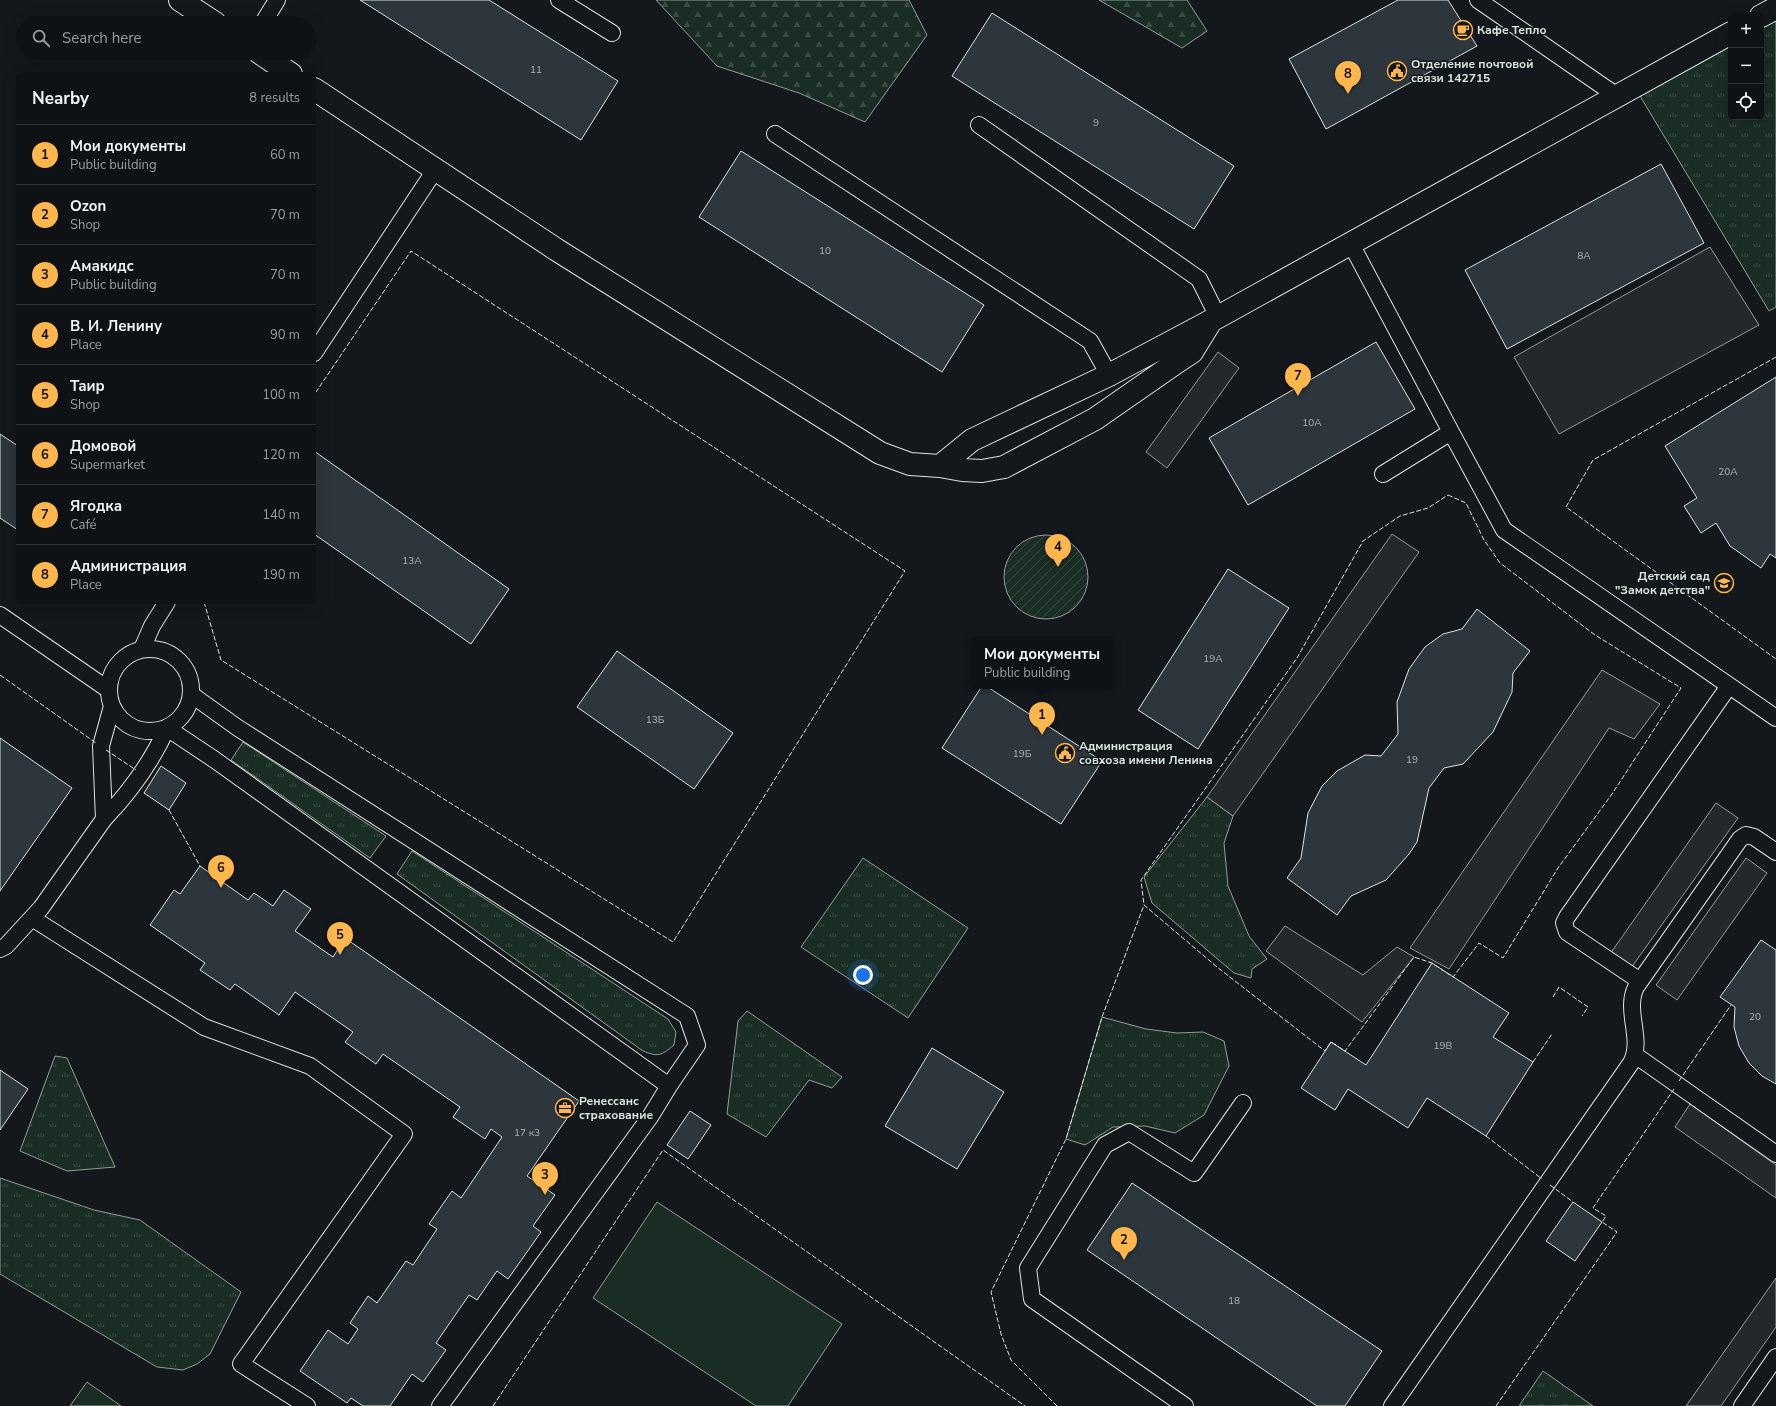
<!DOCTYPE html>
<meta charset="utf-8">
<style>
:root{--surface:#0f1215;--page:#1d2022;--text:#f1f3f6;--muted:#9b9ea0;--line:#2f3234;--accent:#ffb74d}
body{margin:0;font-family:"Nunito Sans",sans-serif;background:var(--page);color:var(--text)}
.controls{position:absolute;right:12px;top:12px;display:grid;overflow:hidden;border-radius:6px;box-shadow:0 4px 16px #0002}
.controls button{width:36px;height:36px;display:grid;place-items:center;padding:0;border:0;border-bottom:1px solid var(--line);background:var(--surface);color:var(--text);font:20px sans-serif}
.you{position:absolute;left:863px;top:975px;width:14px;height:14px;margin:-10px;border:3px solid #fff;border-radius:50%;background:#1a73e8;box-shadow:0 0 0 6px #1a73e833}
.badge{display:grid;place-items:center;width:26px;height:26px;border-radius:50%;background:var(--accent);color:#111;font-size:13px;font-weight:700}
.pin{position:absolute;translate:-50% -33px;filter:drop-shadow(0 1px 2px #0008)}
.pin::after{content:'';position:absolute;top:21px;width:14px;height:12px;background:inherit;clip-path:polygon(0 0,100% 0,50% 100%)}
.popup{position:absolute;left:969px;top:637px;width:146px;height:52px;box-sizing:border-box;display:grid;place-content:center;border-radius:6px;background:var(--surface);filter:drop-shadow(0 1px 3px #0005);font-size:13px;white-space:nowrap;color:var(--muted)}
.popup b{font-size:15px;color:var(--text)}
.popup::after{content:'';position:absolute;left:50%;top:100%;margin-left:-8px;border:8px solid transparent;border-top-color:var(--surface)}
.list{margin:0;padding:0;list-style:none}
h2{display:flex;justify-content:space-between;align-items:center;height:52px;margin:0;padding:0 16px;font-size:17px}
h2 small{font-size:13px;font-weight:400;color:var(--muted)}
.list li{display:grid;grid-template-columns:26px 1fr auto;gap:12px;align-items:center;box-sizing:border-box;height:60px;padding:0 16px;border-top:1px solid var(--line)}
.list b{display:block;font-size:15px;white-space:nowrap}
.list p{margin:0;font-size:13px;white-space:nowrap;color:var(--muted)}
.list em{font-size:13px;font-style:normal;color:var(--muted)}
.icon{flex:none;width:22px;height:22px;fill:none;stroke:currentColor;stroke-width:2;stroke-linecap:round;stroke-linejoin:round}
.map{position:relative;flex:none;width:1776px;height:1406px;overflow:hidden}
.search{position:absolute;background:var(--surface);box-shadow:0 4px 16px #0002;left:16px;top:16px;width:300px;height:44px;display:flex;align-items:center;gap:10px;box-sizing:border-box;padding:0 14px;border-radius:22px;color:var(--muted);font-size:15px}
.panel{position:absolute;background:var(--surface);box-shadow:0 4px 16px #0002;left:16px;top:72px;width:300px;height:532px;border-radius:6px}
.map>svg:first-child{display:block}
</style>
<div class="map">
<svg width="1776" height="1406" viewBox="0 0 1776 1406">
<defs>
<pattern id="grass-tufts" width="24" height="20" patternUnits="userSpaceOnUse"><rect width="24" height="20" fill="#1a2d24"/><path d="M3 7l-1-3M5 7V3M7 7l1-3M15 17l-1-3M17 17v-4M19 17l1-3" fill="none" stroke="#3b4b43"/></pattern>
<pattern id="forest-firs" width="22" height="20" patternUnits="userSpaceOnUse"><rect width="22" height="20" fill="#1a2d24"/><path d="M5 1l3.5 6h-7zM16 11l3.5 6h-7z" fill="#3b4b43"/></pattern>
<pattern id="garden-furrows" width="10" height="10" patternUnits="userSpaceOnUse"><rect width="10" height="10" fill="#1a2d24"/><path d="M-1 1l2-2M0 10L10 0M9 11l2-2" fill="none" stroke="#3b4b43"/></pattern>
</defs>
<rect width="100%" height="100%" fill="#14181c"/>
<!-- grass -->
<path fill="url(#grass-tufts)" stroke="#939e99" d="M1776 21V307L1769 311 1640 96 1731 46V117H1761V29Z
M243 742 386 836 370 858 231 760Z
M1207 797 1233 816 1224 843 1228 886 1249 936 1267 959 1252 969 1251 978 1234 973 1152 903 1144 877Z
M412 851 668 1019 676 1032 674 1045C661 1056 658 1057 643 1051L397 874Z
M863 858 968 928 908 1018 801 947Z
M747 1011 842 1077 832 1088 809 1080 766 1137 727 1114 738 1021Z
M1102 1017 1146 1029 1177 1033 1203 1032 1224 1041 1229 1066 1204 1115 1175 1133 1145 1126 1113 1127 1085 1145 1066 1139Z
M55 1056 67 1058 115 1167 67 1171 20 1151Z
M0 1178 94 1210 140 1220 241 1292 210 1354 197 1364 183 1370 157 1367 0 1274Z
M1543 1371 1593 1406H1519Z"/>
<!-- forest -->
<path fill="url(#forest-firs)" stroke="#939e99" d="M656 0H909L927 35 865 122 799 93 717 66Z
M1099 0H1187L1207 31 1182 48Z"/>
<!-- garden -->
<path fill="url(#garden-furrows)" stroke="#939e99" d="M1004 577a42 42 0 1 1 84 0a42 42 0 1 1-84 0Z"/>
<!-- pitch -->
<path fill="#1a2d24" stroke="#939e99" d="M657 1202 842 1324 788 1406H756L593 1298Z
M87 1382 121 1406H70Z"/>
<!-- parking -->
<path fill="#24282b" stroke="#939e99" d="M1710 247 1759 325 1559 434 1514 357Z
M1218 352 1239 368 1167 468 1146 452Z
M1392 534 1419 552 1233 816 1207 797Z
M1602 670 1660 704 1634 739 1609 728 1449 969 1410 948Z
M1716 803 1738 818 1631 968 1610 954Z
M1746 858 1767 873 1677 1000 1656 985Z
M1285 926 1363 975 1397 947 1414 957 1362 1022 1266 951Z
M1690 1104 1776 1165V1198L1675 1127Z
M1776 1278V1327L1721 1406H1686Z"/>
<!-- building -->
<path fill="#2c363c" stroke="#d8e6dc" d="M360 0H489L618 81 581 140Z
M1398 0H1448L1477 46 1326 129 1289 59Z
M992 13 1234 166 1194 229 952 76Z
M741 151 984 305 942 372 699 217Z
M1661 164 1704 243 1507 349 1465 270Z
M1376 342 1415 409 1248 505 1209 438Z
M1776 377V558L1770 554 1761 568 1730 546 1716 523 1701 533 1684 506 1697 498 1665 446Z
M0 434 18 446V530L0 518Z
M314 451 509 589 471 644 314 534Z
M1228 569 1289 608 1198 749 1138 710Z
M1477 609 1530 651 1513 673 1512 692 1493 732 1463 764 1444 768 1429 788 1417 842 1409 854 1386 880 1351 896 1337 915 1287 878 1301 858 1308 813 1322 786 1337 771 1365 755 1381 756 1398 734 1397 702 1409 669 1425 647 1443 634 1462 629Z
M617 651 733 733 694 789 577 707Z
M982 686H986L1102 761 1061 824 942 748Z
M0 738 72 788 0 891Z
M161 766 186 783 169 810 144 793Z
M200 866 248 900 254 893 273 906 284 890 311 909 295 931 333 957 345 938 579 1101 527 1176 555 1195 533 1226 541 1232 508 1279 497 1271 477 1300 469 1295 436 1343 446 1350 423 1382 412 1374 390 1406H363L351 1398 347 1403 300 1371 328 1330 348 1344 358 1329 350 1323 368 1296 377 1303 406 1261 413 1265 437 1229 429 1224 452 1191 461 1198 502 1137 491 1129 485 1139 453 1117 460 1107 383 1054 376 1064 345 1042 353 1032 295 992 279 1015 235 984 230 990 200 970 205 963 150 925 174 890 180 894Z
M1761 940 1776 950V1084L1762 1076 1749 1063 1739 1046 1734 1027 1735 1007 1720 997Z
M1432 963 1509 1013 1493 1037 1533 1062 1486 1136 1427 1098 1408 1128 1348 1089 1335 1110 1301 1088 1331 1042 1366 1065Z
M932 1048 1004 1092 957 1169 885 1126Z
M0 1070 28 1089 0 1130Z
M690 1111 711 1125 688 1159 667 1145Z
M1132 1183 1382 1351 1345 1406H1317L1087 1250Z
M1573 1202 1602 1222 1575 1261 1546 1241Z"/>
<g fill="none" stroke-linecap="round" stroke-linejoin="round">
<!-- service casing -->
<g stroke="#d8e6dc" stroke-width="18">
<path id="service" d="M559 0 612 33
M1478 0 1617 96
M263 23 277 0
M979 125 1199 279 1218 317
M775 134 1090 341 1109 375
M1351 244 1451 432 1383 474
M314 353 435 170
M1451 432 1504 530 1776 718
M0 615 109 690
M109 690a41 41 0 1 1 82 0a41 41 0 1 1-82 0Z
M142 649 152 626 167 602
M104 819C129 793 152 761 167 728L215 760 669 1086 697 1045 687 1016 238 728 192 695
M32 918 204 1027 310 1066 404 1134 241 1364 307 1406
M0 949 6 946 41 908 104 819 101 746 112 706
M1640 981 1567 932 1564 923 1567 917 1729 686
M1635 1055 1776 1154
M440 1406 650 1117 669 1086
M1185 1406 1032 1299 1028 1268 1105 1145 1129 1132 1194 1173 1243 1103
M1392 1406 1631 1063C1644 1039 1624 1011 1636 987L1740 839 1746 835 1754 837 1776 852
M1742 1406 1776 1357"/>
</g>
<!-- minor casing -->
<g stroke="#d8e6dc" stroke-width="24">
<path id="minor" d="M180 0 215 23
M1761 16 1776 8
M260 53 291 74
M314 89 557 250 880 453 910 464 940 466 962 470 982 471 1004 467 1095 419 1177 362 1192 352 1211 321
M940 466 972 440 1109 375 1218 317 1731 33"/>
</g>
<!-- service -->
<use href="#service" stroke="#14181c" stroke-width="16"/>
<!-- minor -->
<use href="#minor" stroke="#14181c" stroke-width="22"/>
<!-- fence -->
<path stroke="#d8e6dc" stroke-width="1" stroke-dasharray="5 2" stroke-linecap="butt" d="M1776 357 1593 460 1566 507 1776 659
M1448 495 1466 503 1484 540 1500 563 1595 635 1681 688 1612 794 1558 868 1503 958 1479 943 1453 977 1432 963 1414 957 1345 1051 1331 1042 1325 1051 1217 967 1144 905 1141 880 1297 658 1363 541 1400 516 1428 508Z
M204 602 221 660 673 942 905 571 411 251 314 395
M0 675 96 743
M106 750 136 770
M169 810 200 866
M1553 997 1559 987 1588 1007 1582 1016
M1533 1062 1552 1034
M1679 1081 1731 1005
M1486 1136 1542 1179
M1550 1185 1573 1202
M493 1406 663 1150 1025 1406
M1057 1406 1011 1360 1001 1334 991 1292 1066 1139 1102 1017 1144 905
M1496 1406 1617 1232 1602 1222 1606 1216 1593 1208 1674 1089"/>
</g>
<!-- icons -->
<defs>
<g id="cafe-ring" transform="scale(1)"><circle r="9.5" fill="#14181c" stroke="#ffb74d" stroke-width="1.5"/><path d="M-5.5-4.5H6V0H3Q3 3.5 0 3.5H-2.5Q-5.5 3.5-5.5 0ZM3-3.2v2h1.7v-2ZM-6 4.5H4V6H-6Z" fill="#ffb74d"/></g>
<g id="civic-ring" transform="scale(1)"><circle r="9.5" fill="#14181c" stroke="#ffb74d" stroke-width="1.5"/><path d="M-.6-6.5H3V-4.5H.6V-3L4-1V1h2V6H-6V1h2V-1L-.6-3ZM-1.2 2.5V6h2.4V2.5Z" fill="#ffb74d"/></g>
<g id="school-ring" transform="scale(1)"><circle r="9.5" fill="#14181c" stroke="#ffb74d" stroke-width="1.5"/><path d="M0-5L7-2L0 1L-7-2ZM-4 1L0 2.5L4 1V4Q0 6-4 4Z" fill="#ffb74d"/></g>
<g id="office-ring" transform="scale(1)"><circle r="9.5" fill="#14181c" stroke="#ffb74d" stroke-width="1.5"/><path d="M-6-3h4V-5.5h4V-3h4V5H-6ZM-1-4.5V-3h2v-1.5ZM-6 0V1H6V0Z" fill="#ffb74d"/></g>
</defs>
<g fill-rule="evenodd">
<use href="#cafe-ring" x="1463" y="30"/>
<use href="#civic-ring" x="1397" y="71"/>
<use href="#school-ring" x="1724" y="583"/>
<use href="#civic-ring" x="1065" y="753"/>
<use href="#office-ring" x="565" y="1108"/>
</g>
<g text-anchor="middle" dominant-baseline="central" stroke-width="3" stroke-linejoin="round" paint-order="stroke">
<!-- number labels -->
<g font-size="10" fill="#adbab4">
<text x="536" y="70">11</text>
<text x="1096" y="123">9</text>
<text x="825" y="251">10</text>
<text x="1584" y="256">8А</text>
<text x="1312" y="423">10А</text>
<text x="1728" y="472">20А</text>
<text x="412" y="561">13А</text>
<text x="1213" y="659">19А</text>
<text x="655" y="720">13Б</text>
<text x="1022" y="754">19Б</text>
<text x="1412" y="760">19</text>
<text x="1755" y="1017">20</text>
<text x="1443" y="1046">19В</text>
<text x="527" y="1133">17 к3</text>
<text x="1234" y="1301">18</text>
</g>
<!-- poi labels -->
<g font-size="12" font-weight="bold" fill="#d8e6dc" stroke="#14181c" text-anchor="start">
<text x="1477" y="30">Кафе Тепло</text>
<text x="1411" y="64">Отделение почтовой<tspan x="1411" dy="14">связи 142715</tspan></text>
<text x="1710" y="576" text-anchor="end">Детский сад<tspan x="1710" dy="14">"Замок детства"</tspan></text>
<text x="1079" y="746">Администрация<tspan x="1079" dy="14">совхоза имени Ленина</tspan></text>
<text x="579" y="1101">Ренессанс<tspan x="579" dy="14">страхование</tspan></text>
</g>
</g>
</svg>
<div class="controls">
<button>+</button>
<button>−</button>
<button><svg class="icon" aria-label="locate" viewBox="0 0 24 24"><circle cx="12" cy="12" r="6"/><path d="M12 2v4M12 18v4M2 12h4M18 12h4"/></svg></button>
</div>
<div class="you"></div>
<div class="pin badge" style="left:1042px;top:735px">1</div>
<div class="popup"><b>Мои документы</b>Public building</div>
<div class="pin badge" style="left:1124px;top:1260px">2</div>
<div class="pin badge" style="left:545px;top:1195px">3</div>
<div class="pin badge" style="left:1058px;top:567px">4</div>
<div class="pin badge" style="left:340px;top:955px">5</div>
<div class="pin badge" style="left:221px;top:888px">6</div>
<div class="pin badge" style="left:1298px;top:396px">7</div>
<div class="pin badge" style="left:1348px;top:94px">8</div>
<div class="search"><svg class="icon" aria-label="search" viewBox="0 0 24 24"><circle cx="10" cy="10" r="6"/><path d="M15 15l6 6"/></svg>Search here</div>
<section class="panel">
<h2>Nearby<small>8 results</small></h2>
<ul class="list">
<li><span class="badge">1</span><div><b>Мои документы</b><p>Public building</p></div><em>60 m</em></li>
<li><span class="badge">2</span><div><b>Ozon</b><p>Shop</p></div><em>70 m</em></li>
<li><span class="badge">3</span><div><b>Амакидс</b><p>Public building</p></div><em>70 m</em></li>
<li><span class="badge">4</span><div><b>В. И. Ленину</b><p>Place</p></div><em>90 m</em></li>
<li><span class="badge">5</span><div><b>Таир</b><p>Shop</p></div><em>100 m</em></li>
<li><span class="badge">6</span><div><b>Домовой</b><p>Supermarket</p></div><em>120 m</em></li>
<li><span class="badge">7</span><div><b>Ягодка</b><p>Café</p></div><em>140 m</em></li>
<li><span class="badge">8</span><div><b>Администрация</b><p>Place</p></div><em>190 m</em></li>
</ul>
</section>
</div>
